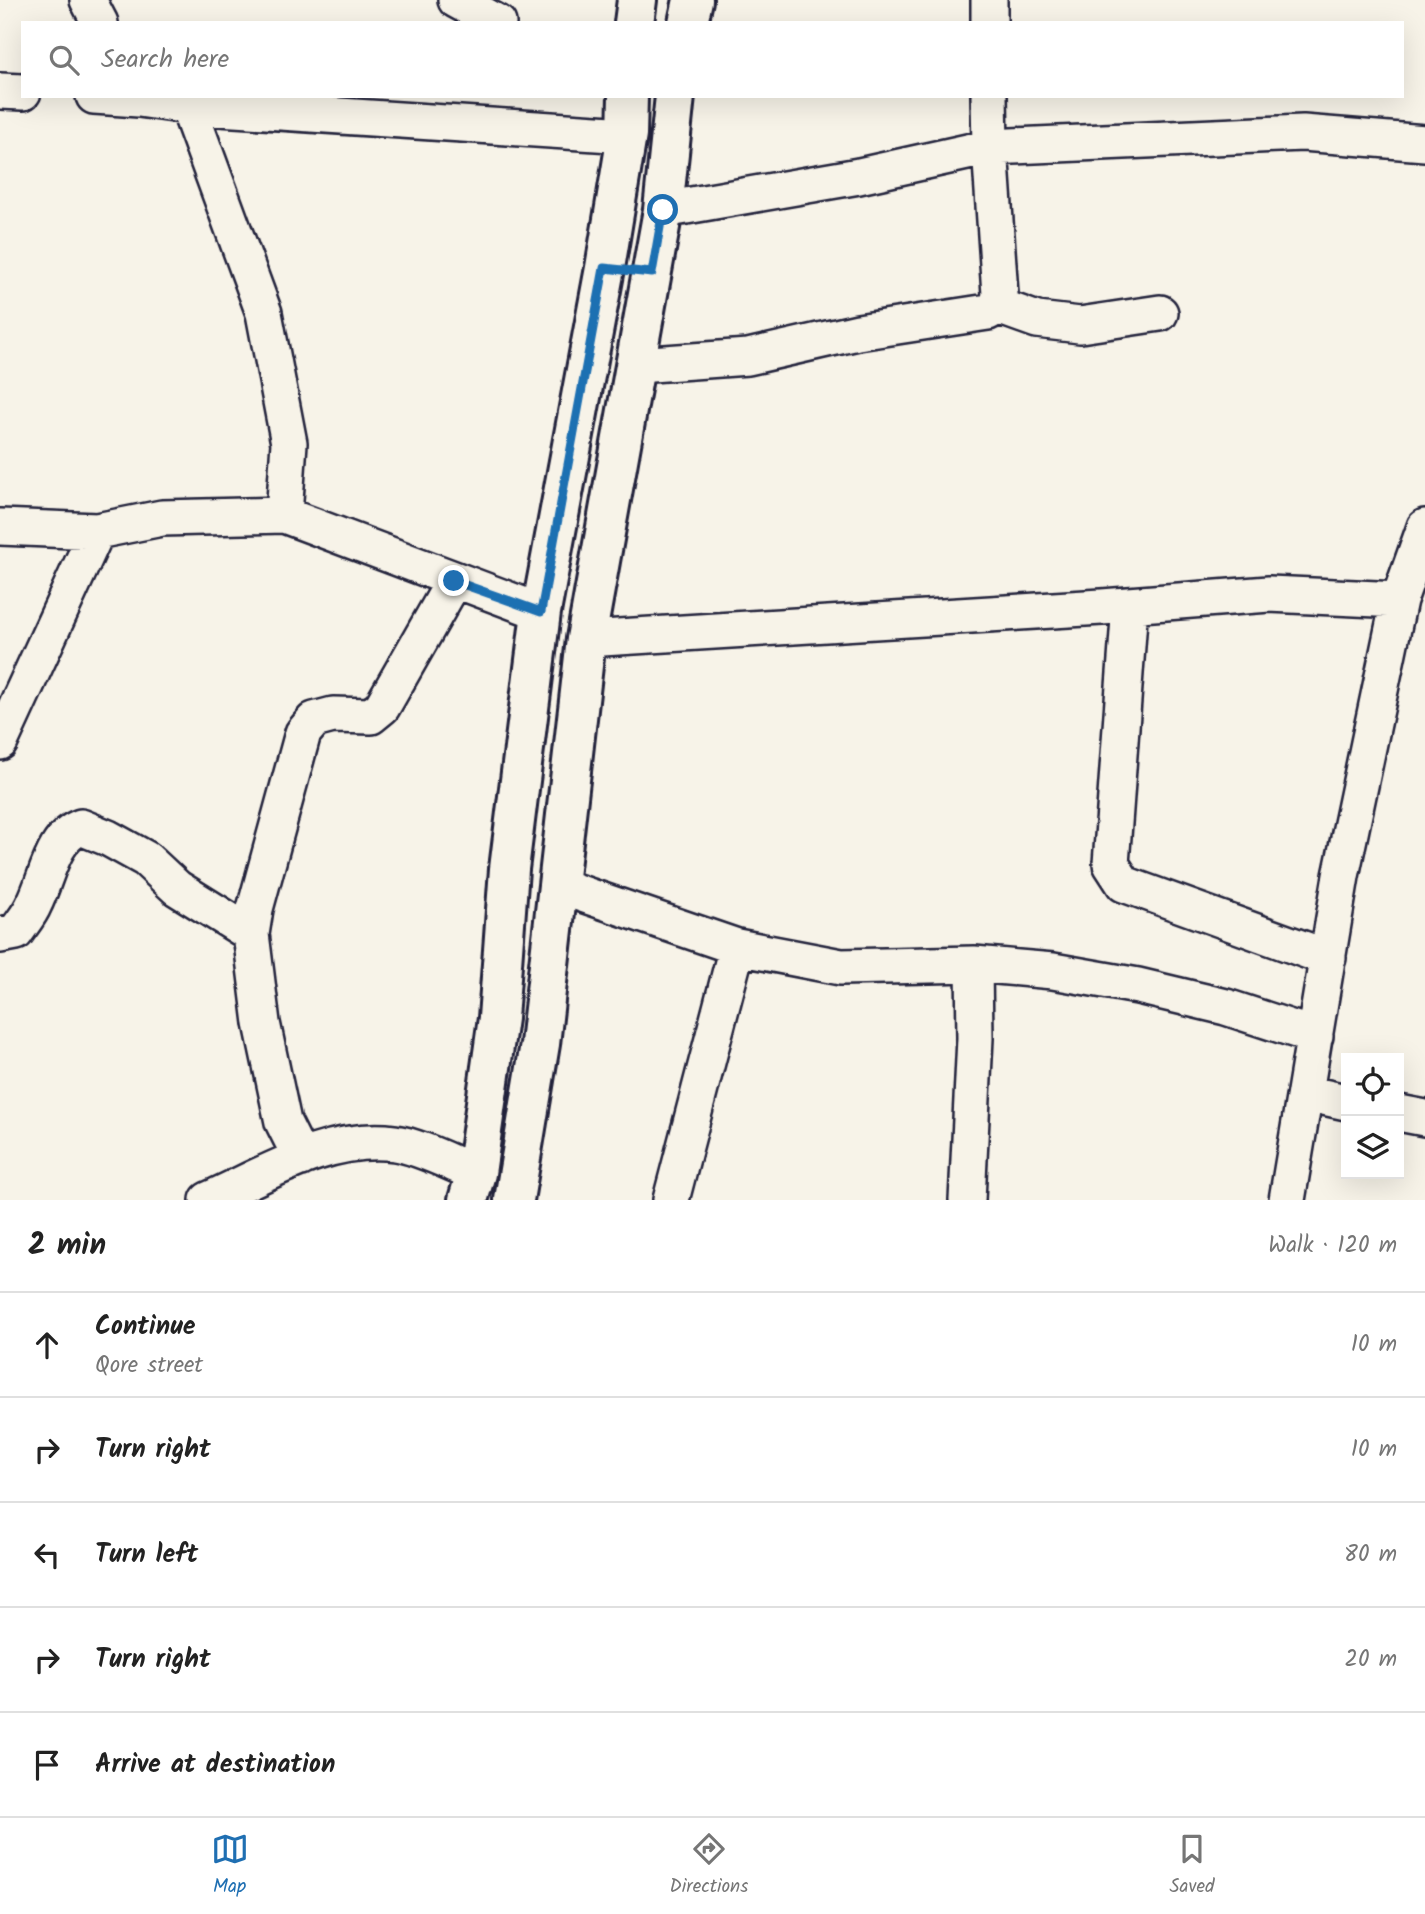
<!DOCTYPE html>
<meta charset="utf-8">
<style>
:root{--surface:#fff;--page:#f2f2f2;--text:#222;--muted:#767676;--line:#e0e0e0;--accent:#1f6fb2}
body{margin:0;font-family:Kalam,sans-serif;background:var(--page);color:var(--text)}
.controls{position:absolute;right:21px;bottom:21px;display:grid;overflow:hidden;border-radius:0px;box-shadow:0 7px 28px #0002}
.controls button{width:63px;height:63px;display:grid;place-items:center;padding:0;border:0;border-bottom:2px solid var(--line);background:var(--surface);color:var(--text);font:35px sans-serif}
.stop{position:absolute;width:21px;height:21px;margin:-16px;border:5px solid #1f6fb2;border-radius:50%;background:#fff}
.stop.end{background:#1f6fb2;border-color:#fff;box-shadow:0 2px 7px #0008}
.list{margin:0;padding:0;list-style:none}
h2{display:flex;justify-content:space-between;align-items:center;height:91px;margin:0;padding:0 28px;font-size:30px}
h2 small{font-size:23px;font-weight:400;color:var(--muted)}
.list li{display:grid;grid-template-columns:46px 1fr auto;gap:21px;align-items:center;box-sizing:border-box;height:105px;padding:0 28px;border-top:2px solid var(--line)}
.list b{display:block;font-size:26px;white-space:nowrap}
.list p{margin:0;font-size:23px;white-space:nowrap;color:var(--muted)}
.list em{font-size:23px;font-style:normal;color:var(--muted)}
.icon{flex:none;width:38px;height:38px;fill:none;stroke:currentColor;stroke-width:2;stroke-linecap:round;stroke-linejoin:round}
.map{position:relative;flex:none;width:1425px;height:1200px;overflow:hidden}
.search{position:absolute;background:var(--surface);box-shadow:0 7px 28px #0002;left:21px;right:21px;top:21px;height:77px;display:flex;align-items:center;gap:18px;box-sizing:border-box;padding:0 24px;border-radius:0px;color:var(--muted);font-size:26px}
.sheet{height:616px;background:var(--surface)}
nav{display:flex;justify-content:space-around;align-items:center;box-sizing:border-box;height:98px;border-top:2px solid var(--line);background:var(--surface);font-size:19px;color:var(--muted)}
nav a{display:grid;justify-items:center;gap:4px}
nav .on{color:var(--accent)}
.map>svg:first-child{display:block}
</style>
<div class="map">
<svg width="1425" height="1200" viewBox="0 0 1425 1200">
<rect width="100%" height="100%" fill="#f7f3e8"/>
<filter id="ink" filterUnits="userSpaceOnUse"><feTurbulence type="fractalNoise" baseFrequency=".0143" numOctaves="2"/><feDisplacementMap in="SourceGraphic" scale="14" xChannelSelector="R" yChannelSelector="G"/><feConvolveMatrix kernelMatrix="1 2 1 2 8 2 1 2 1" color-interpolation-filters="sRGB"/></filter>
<g filter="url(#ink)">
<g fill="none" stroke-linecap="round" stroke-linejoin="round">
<!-- street casing -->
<g stroke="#22223b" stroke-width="40">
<path id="street" d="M88 0 100 23
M456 0 498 23
M989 0V23
M0 91 23 92
M94 96 139 99 188 106 627 135
M188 106 264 313 289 443 284 515
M663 210 859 176 990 147 1303 133 1425 143
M998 306 1037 320 1080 325 1160 313
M637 365 748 357 858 332 988 312 998 306 1000 294 990 147 989 96
M0 527 97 531 162 518 284 515 541 612
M1130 605 1111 864 1124 884 1328 958
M586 639 1102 607 1269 594 1399 600
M0 742 97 531
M559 886 737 947 841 967 974 964 1053 971 1138 986 1226 1007 1315 1036
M0 935 16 932C22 923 30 914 34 904 47 879 52 837 81 827L108 838 146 859 177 888 251 934
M1305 1093 1346 1102
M1399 1113 1425 1118
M301 1158 283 1122 262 1023 251 934 255 909 303 733 314 720 333 715 371 716 382 707 454 581
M208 1200C266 1174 330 1134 395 1143 418 1146 453 1164 476 1173
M671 1200 737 947
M967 1200 975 1038 974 964
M1287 1200 1341 876 1399 600 1425 527"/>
</g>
<!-- secondary casing -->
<g stroke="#22223b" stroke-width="44">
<path id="secondary" d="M634 23 637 0
M688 23 693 0
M468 1200 476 1173 498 1018 509 869 541 612 605 268 627 135 628 96
M514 1200 540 1044 586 639 663 210 675 96"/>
</g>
<!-- street -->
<use href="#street" stroke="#f7f3e8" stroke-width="35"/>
<!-- secondary -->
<use href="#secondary" stroke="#f7f3e8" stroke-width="38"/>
</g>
</g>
<g fill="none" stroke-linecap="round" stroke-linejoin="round" filter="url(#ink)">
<!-- route -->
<path stroke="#1f6fb2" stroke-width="9" d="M454 581 541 612 604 268 652 273 663 210"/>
</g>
</svg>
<div class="controls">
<button><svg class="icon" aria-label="locate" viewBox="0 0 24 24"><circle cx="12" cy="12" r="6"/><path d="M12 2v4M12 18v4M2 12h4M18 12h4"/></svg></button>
<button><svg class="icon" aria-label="layers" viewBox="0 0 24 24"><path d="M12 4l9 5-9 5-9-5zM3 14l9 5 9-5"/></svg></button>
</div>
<div class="stop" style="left:663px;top:210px"></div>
<div class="stop end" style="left:454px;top:581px"></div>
<div class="search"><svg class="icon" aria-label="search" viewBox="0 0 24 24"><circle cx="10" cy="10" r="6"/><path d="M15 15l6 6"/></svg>Search here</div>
</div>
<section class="sheet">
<h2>2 min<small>Walk · 120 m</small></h2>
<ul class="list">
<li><svg class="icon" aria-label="ahead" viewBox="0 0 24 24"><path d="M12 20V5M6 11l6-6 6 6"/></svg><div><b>Continue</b><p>Qore street</p></div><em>10 m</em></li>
<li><svg class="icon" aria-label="right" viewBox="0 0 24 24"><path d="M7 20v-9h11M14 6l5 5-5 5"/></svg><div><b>Turn right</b></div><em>10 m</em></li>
<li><svg class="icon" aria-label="left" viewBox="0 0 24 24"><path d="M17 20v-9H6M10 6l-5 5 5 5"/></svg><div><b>Turn left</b></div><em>80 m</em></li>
<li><svg class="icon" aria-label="right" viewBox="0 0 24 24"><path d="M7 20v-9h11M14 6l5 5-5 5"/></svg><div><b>Turn right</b></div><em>20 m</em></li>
<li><svg class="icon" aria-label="arrive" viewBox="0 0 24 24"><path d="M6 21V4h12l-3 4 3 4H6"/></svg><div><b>Arrive at destination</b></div></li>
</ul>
</section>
<nav>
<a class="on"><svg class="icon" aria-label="map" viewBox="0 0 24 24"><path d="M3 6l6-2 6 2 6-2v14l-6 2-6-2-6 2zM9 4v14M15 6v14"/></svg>Map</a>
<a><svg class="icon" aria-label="directions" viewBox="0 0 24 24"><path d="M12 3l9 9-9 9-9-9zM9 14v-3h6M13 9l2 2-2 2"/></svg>Directions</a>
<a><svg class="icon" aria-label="saved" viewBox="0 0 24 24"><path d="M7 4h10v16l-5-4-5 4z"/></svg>Saved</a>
</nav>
